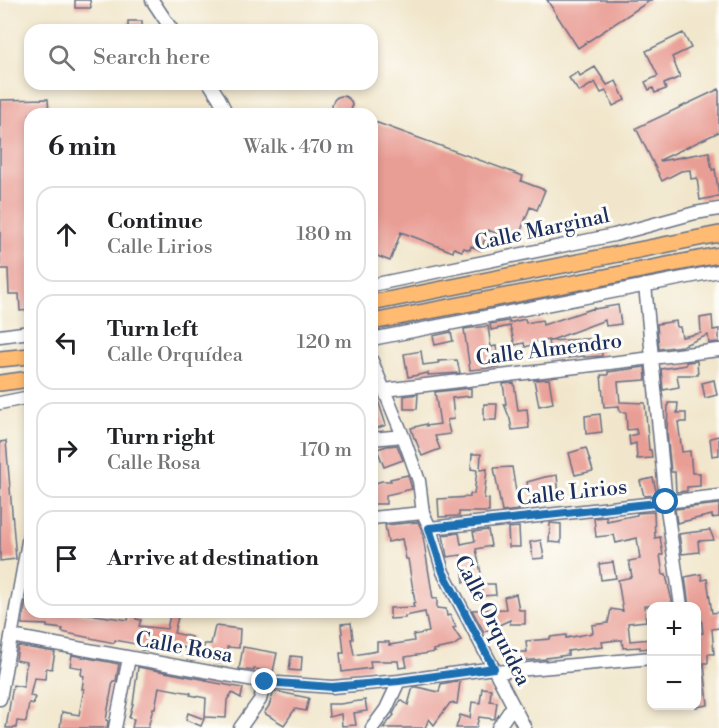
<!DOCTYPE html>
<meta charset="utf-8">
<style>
:root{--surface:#fff;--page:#f6f6f6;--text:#202124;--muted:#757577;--line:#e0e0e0}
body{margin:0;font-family:"Libre Bodoni",serif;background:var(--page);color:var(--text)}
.controls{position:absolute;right:18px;bottom:18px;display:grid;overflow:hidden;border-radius:12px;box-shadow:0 3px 9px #0003}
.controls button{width:54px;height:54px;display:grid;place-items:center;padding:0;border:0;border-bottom:2px solid var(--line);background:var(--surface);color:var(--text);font:30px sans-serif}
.stop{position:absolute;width:18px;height:18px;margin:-14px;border:4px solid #1f6fb2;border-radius:50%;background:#fff}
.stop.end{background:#1f6fb2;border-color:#fff;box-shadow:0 2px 6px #0008}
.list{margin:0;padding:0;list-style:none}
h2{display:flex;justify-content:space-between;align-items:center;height:78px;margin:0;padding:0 24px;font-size:26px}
h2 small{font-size:20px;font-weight:400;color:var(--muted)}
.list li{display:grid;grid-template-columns:39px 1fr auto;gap:18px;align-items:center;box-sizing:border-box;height:96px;margin:0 12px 12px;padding:0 12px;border:2px solid var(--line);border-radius:18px}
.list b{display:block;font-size:22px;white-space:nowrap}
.list p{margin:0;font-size:20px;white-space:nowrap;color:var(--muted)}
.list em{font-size:20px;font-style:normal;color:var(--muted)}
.icon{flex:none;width:33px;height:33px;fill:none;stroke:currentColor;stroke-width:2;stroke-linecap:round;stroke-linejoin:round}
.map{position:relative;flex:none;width:719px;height:728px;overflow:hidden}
.search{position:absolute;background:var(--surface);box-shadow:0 3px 9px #0003;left:24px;top:24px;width:354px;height:66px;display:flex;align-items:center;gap:15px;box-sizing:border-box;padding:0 21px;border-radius:18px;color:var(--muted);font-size:22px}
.panel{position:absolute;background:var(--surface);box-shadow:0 3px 9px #0003;left:24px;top:108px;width:354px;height:510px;border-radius:18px}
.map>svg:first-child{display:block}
</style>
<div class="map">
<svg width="719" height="728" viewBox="0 0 719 728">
<rect width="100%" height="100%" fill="#fdfcf7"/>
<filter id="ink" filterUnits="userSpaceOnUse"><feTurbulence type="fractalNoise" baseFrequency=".0167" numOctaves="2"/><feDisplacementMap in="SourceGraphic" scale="12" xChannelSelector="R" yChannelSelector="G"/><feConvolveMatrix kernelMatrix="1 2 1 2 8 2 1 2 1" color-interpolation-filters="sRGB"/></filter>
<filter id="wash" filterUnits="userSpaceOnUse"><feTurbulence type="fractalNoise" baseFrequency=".008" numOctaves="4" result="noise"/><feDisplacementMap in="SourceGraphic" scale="24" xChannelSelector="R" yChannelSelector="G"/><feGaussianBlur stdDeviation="1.35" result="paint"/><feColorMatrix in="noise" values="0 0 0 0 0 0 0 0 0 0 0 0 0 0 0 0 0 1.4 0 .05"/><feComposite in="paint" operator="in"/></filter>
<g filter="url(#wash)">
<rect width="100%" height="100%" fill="#f1e6cb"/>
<g id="blocks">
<!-- building -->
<path fill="#e99e95" d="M75 0H90L91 8H75Z
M547 0H651L578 48Z
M128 21H142V30H128Z
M683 33 691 48 672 57 680 77 664 84 666 89 655 93 653 88 649 90 645 82 658 76 646 51Z
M595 67 607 85 616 81 625 100 613 106 606 91 601 93 595 82 579 92 569 78 578 72 580 76Z
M719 89V132L660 160V161L709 152 712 170 715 169 719 196 700 200 697 178 691 179 690 170 681 171 662 181 636 128Z
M332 106a10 10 0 1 1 20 0a10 10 0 1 1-20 0Z
M48 99 49 114H30V310L20 311 19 294H9L8 269H0V100Z
M375 122 523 176 521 181 545 190 537 210 530 207 517 241 488 230 481 250 471 246 470 250 464 248 462 251 454 248 453 252 401 232 390 261 372 254V131Z
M618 305 621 324 606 326 605 320 549 341 601 338 602 356 584 357V356L551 360 548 340 531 343 532 345 525 347 524 343 515 345 510 326 491 330 490 324 509 321V323L525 319 526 323 542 320 543 325 594 308V309Z
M712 316 713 330 719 329V342L709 343 708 335 682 346 659 349 657 324 676 321 677 327H680L682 337 701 333 700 318Z
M488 326 491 347 496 346 499 367 470 370 464 329Z
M451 332 453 341 435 345 433 336Z
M421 351 423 365 439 363 438 361 457 360 460 373 428 375V373L408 377 404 354Z
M697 361 698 375H677L679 387 663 390 661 369 686 365V362Z
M645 367 646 380 618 382 620 402 645 403 649 450H651L652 458 637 459 636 443 630 445 629 436 637 434 636 429 627 430 626 412H620L619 406 604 407 601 375H608V372Z
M549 379 553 403 539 406 534 380Z
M714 380 717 395 705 398 702 383Z
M514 383 518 410 527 409 529 428 512 430 510 419 504 404H506L503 384Z
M372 388H374L375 391 386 425 372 430Z
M471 388V396L452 398 454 419 447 420 450 434 435 436 440 449 422 456 415 438H414L411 428 426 424V426L440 424 435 392Z
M418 394 417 409H404V396Z
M668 403H678L677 413H686V422H678L682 452 690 451 692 473H700V486L687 487V491L676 492 675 472H671L667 432Z
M484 404H497L496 420H484Z
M600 414 602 432 586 434 585 416Z
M719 436V455L712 456 710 438Z
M6 441 16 559 0 561V442Z
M397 445 403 460 384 467 377 449 387 446Z
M586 448 593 471 575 475 569 453Z
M472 454H481L480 470 487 469 484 498 489 499V512H459V516L439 517 438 499 470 497V494H474L477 470 471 469Z
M512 467 519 510 502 512 494 468Z
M408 475 412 489 386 495V504H372V484L382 481H391L390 479Z
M557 475 559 496 547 497V496L531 500 527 482 545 477Z
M653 478 657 495 644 496 640 481Z
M719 504V517L712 518V515L677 523 675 509Z
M654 512 655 538 660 537 663 555H660L663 575H666L673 606H644L646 621 628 623 630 641 651 639V648L640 649V647L623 648 622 640H618L602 642 603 647 595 648V647L568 651V655L546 658V659L520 661 519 652H527L526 641 550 639V637L566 635V638L593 633 592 625 608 623 611 609 623 611 618 580 632 577 629 561 640 559 637 538 616 543 614 535 596 537 594 518 606 517 607 521 637 515V513Z
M418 522 422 530 433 599 437 598V608L446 609 447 616 450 615 456 627 453 628 461 640 453 646 433 650 435 652 405 657 407 667 399 668 398 661H370L371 668 342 672 340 653H344L341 624 351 623 353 639H351L354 655 377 651V642H389V645L414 641 413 635 429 632 425 612 405 616V618L390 619V608L414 607 413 603 415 602 408 559H406L402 539 388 542 385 525Z
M550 523 561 524V543L549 542Z
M519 527 520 547H509L508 528Z
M488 530 491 546 476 549 482 578 464 582 461 555 447 557 443 535 459 533 461 544 475 541 473 532Z
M710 530 714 540 698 541 699 552 682 554 679 534Z
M541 540 544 558 533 559 530 542Z
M613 562 616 578 601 580 599 564Z
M701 574 702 580 707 579 712 613 719 612V628L712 629 714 654H708V663H704L708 705 696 707V634L703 633 700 608 696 609V606H689L685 577Z
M482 584H495L496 595 482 596Z
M516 594 519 610H525V624H510V620L484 632 472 610 506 609 504 597Z
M26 601H30V612H75L128 620 130 612H138L136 619 141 620 139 626 167 629 170 615 178 617 174 633 192 637 190 649 176 646 175 652 158 649V651L141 650V645L115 640 114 643 62 632 63 629 47 627V625L22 624Z
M215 626 240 629 239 648 227 647 226 663H217V660H204V644H211Z
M18 646 55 652 52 669 46 668 45 679 34 678 30 696 35 697 33 704 29 703 26 722 17 721 16 728H6L13 685 24 687 26 662 16 660Z
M243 647 277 653 273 672 254 669V671L239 669Z
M72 655 119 664 116 681H113L106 720 108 721 107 728H60L62 712 79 715 84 689H82L84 676 81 675 82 668 70 666Z
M291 656 302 657 301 671 289 670Z
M138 667 207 680 206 681 243 688 241 698 232 693 227 700 226 718 205 717 206 698 190 695 191 693 159 687 155 708H153L148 728H132L134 719 129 718 133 704Z
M456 681 460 682 457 704 450 703 434 725 429 719 425 728H383L394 715 393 714 396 708 401 700 408 705 413 687H417L439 692 441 684Z
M482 688 491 689 490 701 497 702 495 717 494 719 479 717 476 728H456L460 715 470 718 472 702 480 703Z
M274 691 309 698 306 711 295 709 284 725 264 713 269 706Z
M365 700 367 711 354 713 356 725 342 726 341 714 329 717 328 704H340Z
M188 713 204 719 201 726 186 720Z"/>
</g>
</g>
<g filter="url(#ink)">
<use href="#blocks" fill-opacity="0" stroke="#666f84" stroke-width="1.5"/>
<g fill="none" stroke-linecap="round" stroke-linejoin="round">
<!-- minor casing -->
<g stroke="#666f84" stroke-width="15">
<path id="minor" d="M152 0 172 30
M210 84 219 98 227 114
M372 285 614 235 695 213 719 209
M645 285 666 502 681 606
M0 336 30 332
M372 339 719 271
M372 361 403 436 419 481 423 513 430 528 443 572 525 728
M384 390 719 350
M0 403 30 397
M372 439 403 436
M372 518 423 513
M430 528 719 496
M11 636 265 682 332 687 399 681 494 668
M496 672 652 658
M0 699 30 530
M115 728 129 658
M240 728 260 700 265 682
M372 728 386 709 399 681
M498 728 513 706"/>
</g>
<!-- major casing -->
<g stroke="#666f84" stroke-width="18">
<path id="major" d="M372 303 719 234
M372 322 719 255
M0 359 30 356
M0 383 30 379"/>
</g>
<!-- minor -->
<use href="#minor" stroke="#fff" stroke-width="12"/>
<!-- major -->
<use href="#major" stroke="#ffbb71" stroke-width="15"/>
</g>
</g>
<g fill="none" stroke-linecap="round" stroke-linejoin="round" filter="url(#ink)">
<!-- route -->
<path stroke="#1f6fb2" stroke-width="8" d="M265 682 332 687 399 681 494 668 443 572 429 528 666 502"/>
</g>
<g text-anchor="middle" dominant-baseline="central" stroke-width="6" stroke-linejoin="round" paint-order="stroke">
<!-- street labels -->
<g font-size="21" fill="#1b2f5e" stroke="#fdfcf7">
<text transform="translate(542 230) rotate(-12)">Calle Marginal</text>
<text transform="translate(549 350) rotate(-7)">Calle Almendro</text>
<text transform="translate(572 493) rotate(-6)">Calle Lirios</text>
<text transform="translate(492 621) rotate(63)">Calle Orquídea</text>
<text transform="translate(184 648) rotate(10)">Calle Rosa</text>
</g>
</g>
</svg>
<div class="controls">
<button>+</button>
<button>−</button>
</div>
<div class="stop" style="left:666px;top:502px"></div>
<div class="stop end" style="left:265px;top:682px"></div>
<div class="search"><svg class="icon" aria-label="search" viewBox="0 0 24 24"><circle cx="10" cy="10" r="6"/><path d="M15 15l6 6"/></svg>Search here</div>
<section class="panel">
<h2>6 min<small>Walk · 470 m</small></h2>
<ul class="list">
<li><svg class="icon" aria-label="ahead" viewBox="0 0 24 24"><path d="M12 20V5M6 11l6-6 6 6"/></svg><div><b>Continue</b><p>Calle Lirios</p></div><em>180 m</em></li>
<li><svg class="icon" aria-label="left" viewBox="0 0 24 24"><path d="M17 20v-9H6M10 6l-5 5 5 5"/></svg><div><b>Turn left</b><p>Calle Orquídea</p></div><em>120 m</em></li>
<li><svg class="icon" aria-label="right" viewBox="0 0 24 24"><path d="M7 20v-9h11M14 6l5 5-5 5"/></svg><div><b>Turn right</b><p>Calle Rosa</p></div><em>170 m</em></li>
<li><svg class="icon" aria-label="arrive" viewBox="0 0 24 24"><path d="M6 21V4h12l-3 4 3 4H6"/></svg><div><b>Arrive at destination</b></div></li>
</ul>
</section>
</div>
